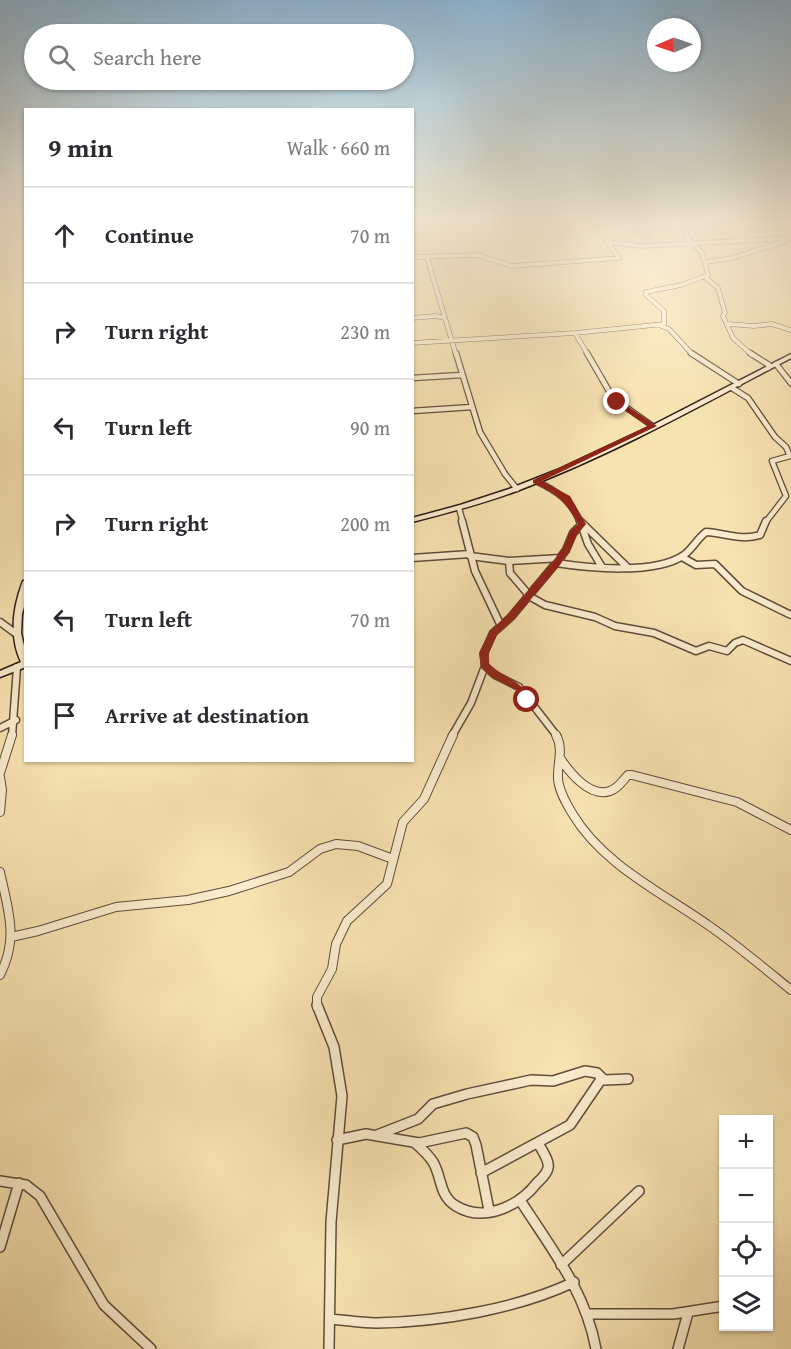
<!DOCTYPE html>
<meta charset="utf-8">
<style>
:root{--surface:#fff;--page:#f2f2f3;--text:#2b2b33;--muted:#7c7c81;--line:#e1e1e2}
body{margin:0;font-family:"Gentium Book Plus",serif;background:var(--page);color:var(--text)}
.controls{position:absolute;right:18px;bottom:18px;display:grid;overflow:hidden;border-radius:0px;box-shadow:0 2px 4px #0004}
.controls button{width:54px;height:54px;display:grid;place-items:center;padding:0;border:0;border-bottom:2px solid var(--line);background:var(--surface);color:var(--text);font:30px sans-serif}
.compass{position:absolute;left:647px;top:18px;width:54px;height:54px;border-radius:50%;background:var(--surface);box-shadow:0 2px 4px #0004;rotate:268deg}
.stop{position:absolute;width:18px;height:18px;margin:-14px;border:4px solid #8f2418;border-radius:50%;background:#fff}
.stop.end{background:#8f2418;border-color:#fff;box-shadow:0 2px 6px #0008}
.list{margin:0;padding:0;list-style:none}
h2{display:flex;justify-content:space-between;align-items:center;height:78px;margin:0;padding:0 24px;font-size:26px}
h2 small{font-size:20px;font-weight:400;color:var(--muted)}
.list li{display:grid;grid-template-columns:39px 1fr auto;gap:18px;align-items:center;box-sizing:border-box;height:96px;padding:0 24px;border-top:2px solid var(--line)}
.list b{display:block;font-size:22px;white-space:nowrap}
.list em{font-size:20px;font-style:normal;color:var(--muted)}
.icon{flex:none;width:33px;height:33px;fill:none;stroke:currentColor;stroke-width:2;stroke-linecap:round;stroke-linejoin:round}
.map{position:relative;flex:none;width:791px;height:1349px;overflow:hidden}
.search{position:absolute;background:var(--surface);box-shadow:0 2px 4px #0004;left:24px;top:24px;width:390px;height:66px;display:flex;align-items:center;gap:15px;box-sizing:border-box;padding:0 21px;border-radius:33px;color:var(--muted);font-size:22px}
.panel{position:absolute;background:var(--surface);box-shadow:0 2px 4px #0004;left:24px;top:108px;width:390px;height:654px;border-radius:0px}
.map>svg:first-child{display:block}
</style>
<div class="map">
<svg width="791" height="1349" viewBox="0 0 791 1349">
<rect width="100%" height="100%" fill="#f7e2b1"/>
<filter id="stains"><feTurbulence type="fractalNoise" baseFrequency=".00333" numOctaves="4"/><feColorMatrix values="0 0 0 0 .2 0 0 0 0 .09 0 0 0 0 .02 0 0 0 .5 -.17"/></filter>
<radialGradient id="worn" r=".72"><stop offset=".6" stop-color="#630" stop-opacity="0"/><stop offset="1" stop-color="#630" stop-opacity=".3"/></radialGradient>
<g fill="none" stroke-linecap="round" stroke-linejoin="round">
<!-- street-far4 casing -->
<g stroke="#604c3a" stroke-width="5">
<path id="street-far4" d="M657 221H668
M594 223 628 226 649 235
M608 242 641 246 791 238
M412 257 477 255 512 266 619 258 592 221
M427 257 445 318
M706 262 732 258 785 241
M706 278 718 288 725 313 723 316 733 338 752 355
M412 318 436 316 445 318 456 355
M728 324 754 326 772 324 791 330
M661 326 669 329 693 355
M575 333 588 355
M412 343 575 333 664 324V311L646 295V292L681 285 708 275 702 253 686 236 687 229 679 221"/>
</g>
<!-- street-far3 casing -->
<g stroke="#604c3a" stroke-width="7">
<path id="street-far3" d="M456 353 480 432 505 474 517 489
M587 353 613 398 654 427
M691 353 739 384
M750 353 769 365 768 368
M776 364 791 383
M412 378 462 375
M732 388 748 398 775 437 786 447 790 456 772 461 786 496 765 523
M412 411 472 407
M536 481C557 491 572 501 580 523
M459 508 463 523"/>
</g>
<!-- street-far2 casing -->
<g stroke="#604c3a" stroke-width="9">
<path id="street-far2" d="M462 521 475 571 501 626
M580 521 588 544 602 567
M581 522 627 567
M470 556 509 561 561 558
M682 557 696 565 715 564 742 591 791 615
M412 558 470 554
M509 561 510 573 528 594
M556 563C588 568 656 575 684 555 692 549 697 539 706 532 725 533 741 541 760 535L766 521
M527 595 545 605 595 617 615 626 654 633 696 651 709 646 727 651 735 643 743 640 791 661
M0 622 15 633
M0 728 16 720
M12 736 17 667
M452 736 471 703 485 666
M557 736 519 687 495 675 485 666 484 653 493 633 511 617 556 563 566 550 573 533 582 524"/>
</g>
<!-- street-far1 casing -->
<g stroke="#604c3a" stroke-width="10">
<path id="street-far1" d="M556 735C564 749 557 764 558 779 559 791 566 803 572 813 602 864 661 892 708 925 737 945 764 968 791 990
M560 758C570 773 590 798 610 791 619 788 622 781 628 775H632L737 802 791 830
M0 773 12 735
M0 777 2 790 0 812
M0 872C8 910 19 938 0 975
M11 937 38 931 116 907 188 900 229 891 289 872 320 849 336 844 358 846 393 859
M317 1007V997L332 969 336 944 347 921 387 884 403 822 424 799 453 735"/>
</g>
<!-- street casing -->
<g stroke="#604c3a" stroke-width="12">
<path id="street" d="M317 1005 334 1047 342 1096 331 1222 329 1349
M377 1135 418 1119 433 1104 467 1094 531 1080 553 1081 585 1071 597 1073 604 1080 628 1079
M337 1140 366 1134 419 1143 466 1133 473 1137 476 1145 489 1210
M414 1142C421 1148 428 1154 433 1162 442 1177 439 1196 456 1206 484 1223 519 1206 537 1183 541 1179 547 1174 548 1168 550 1161 541 1149 538 1143
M481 1173 570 1125 602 1078
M0 1181 26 1185 40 1196 104 1305 151 1349
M520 1200C552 1250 585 1290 596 1349
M0 1247 19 1183
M561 1265 639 1191
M588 1314H673L724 1306
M330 1319C345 1320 361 1323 376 1323 440 1322 517 1309 574 1282
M678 1349 688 1313"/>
</g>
<!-- secondary casing -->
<g stroke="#2e1a13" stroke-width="3">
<path id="secondary" d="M791 354V358C700 406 610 456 514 492 481 504 447 513 412 522V518L460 505 509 489 557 470 651 426Z
M23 581H26V600L22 614 21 633 26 654V667L0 677V671L21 662C9 636 13 607 23 581Z"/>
</g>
<!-- street-far4 -->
<use href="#street-far4" stroke="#faeccc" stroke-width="4"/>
<!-- street-far3 -->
<use href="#street-far3" stroke="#faeccc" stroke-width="4.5"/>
<!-- street-far2 -->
<use href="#street-far2" stroke="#faeccc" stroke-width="6"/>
<!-- street-far1 -->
<use href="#street-far1" stroke="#faeccc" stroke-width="8"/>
<!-- street -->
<use href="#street" stroke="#faeccc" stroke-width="9"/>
<!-- secondary -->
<use href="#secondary" fill="#faeccc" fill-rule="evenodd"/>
</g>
<!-- sky -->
<linearGradient id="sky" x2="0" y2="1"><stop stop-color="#8cb6d5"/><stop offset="0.54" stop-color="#fbf2dc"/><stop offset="1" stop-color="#fbf2dc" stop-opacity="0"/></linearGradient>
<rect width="791" height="410" fill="url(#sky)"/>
<!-- route -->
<path fill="#8f2418" d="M615 401H620L657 426 542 481 570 496 586 524 577 535 570 550 560 565 514 619 497 635 489 653V664C506 679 521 680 532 700L527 704 524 702 516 690 491 677 481 668 479 653 490 631 507 615 553 561 562 549 570 531 578 524C564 500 558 494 533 483V480L648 426 615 404Z"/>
<rect width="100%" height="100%" filter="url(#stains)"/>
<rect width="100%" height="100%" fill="url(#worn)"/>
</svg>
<div class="controls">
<button>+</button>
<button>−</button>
<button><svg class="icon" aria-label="locate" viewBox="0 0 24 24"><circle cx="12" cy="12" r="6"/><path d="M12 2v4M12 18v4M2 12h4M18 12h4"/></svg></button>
<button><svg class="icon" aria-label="layers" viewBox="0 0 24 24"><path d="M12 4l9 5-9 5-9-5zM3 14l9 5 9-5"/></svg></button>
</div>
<svg class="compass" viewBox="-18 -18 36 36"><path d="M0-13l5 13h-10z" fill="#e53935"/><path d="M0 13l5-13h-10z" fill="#7c7c81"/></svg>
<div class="stop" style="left:527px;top:700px"></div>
<div class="stop end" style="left:617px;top:402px"></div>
<div class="search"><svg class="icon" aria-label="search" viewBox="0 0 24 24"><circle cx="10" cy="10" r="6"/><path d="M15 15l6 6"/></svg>Search here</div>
<section class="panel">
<h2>9 min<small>Walk · 660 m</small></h2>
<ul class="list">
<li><svg class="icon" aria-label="ahead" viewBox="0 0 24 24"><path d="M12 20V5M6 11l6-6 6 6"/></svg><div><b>Continue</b></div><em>70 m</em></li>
<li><svg class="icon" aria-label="right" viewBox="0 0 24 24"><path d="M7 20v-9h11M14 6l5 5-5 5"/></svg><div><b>Turn right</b></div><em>230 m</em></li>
<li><svg class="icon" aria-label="left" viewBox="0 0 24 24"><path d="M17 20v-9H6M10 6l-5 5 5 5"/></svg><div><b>Turn left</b></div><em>90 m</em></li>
<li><svg class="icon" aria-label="right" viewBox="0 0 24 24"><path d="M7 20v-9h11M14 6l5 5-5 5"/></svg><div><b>Turn right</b></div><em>200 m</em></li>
<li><svg class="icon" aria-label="left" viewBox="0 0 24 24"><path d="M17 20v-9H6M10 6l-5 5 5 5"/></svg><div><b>Turn left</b></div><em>70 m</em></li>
<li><svg class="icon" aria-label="arrive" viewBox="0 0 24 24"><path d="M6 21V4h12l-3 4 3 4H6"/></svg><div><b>Arrive at destination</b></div></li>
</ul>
</section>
</div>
